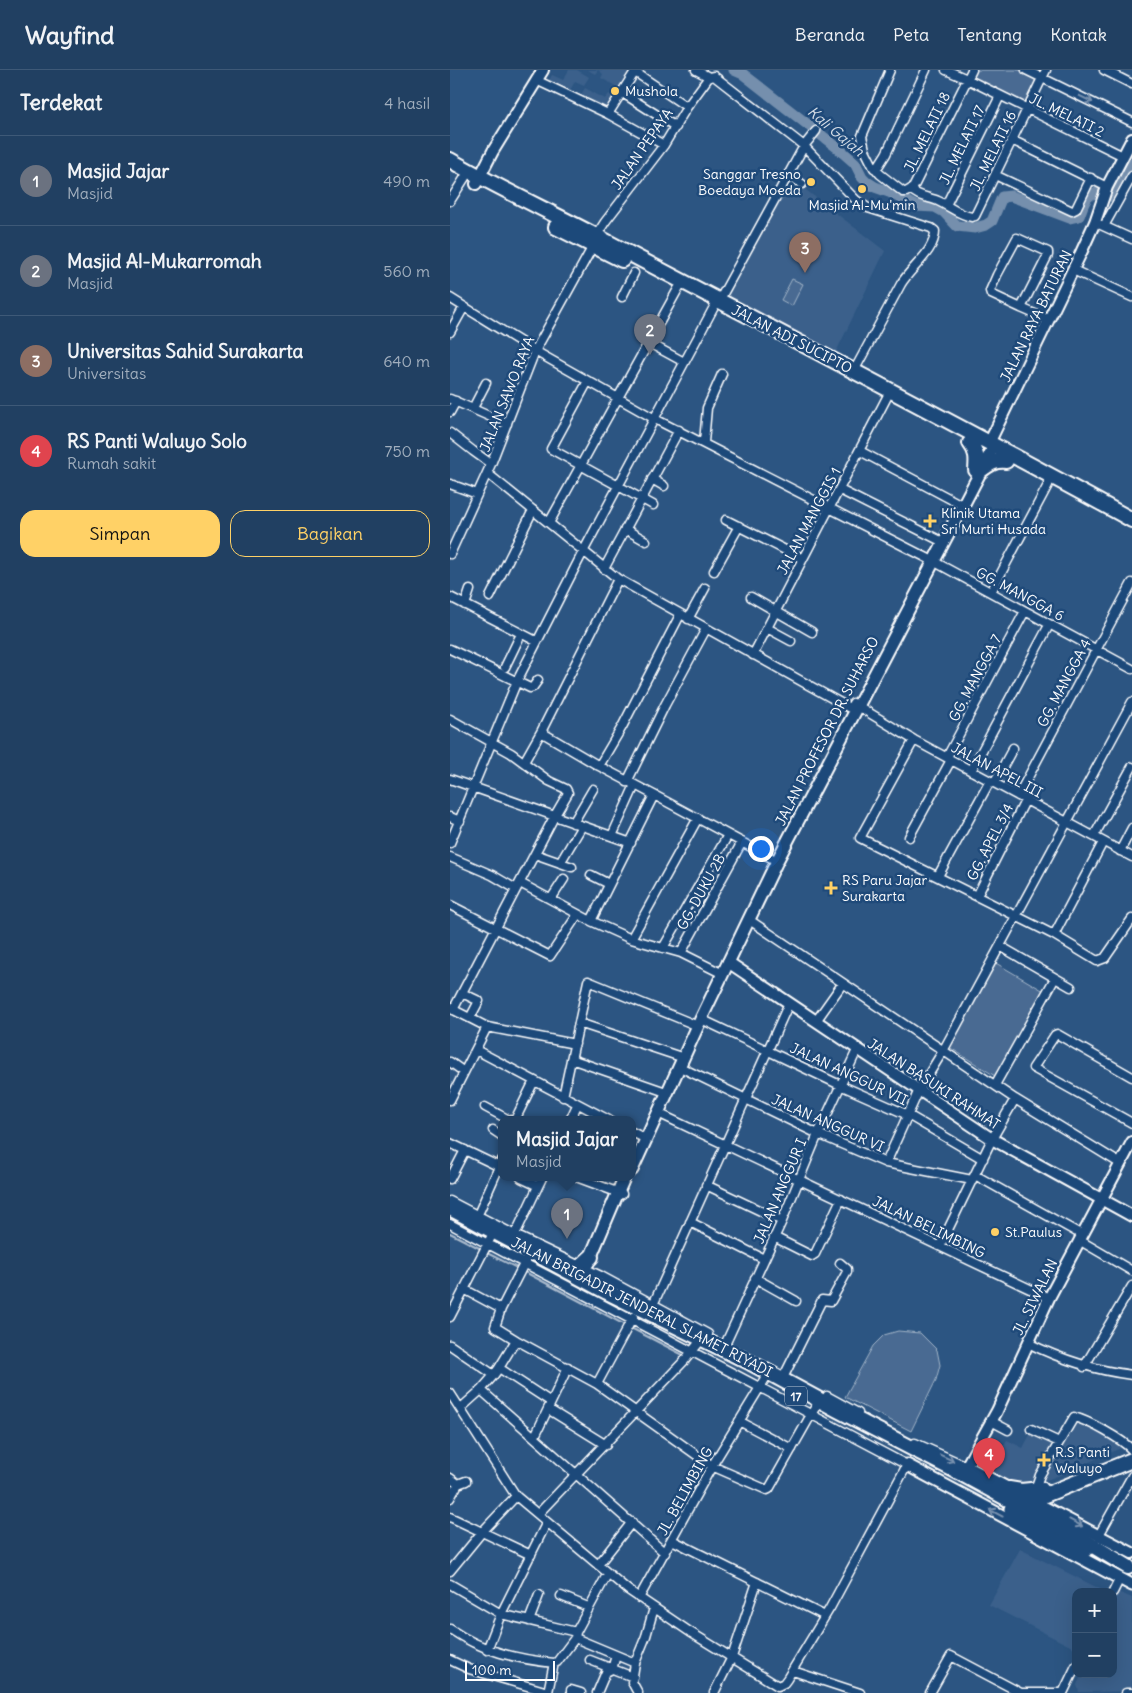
<!DOCTYPE html>
<html lang="id">
<meta charset="utf-8">
<style>
:root{--surface:#214062;--page:#294768;--text:#f1f3f6;--muted:#a2afbe;--line:#3e5977;--accent:#ffd166}
body{margin:0;font-family:Delius,sans-serif;background:var(--page);color:var(--text)}
.controls{position:absolute;right:15px;bottom:15px;display:grid;overflow:hidden;border-radius:10px;box-shadow:0 5px 20px #0002}
.controls button{width:45px;height:45px;display:grid;place-items:center;padding:0;border:0;border-bottom:1px solid var(--line);background:var(--surface);color:var(--text);font:25px sans-serif}
.scale{position:absolute;left:15px;bottom:12px;width:90px;box-sizing:border-box;padding-left:5px;border:2px solid #fff;border-top:0;font-size:14px;line-height:18px;white-space:nowrap;color:#fff;-webkit-text-stroke:4px #1f4a7a;paint-order:stroke}
.you{position:absolute;left:310px;top:778px;width:18px;height:18px;margin:-12px;border:4px solid #fff;border-radius:50%;background:#1a73e8;box-shadow:0 0 0 8px #1a73e833}
.badge{display:grid;place-items:center;width:32px;height:32px;border-radius:50%;background:var(--accent);color:#fff;font-size:16px;font-weight:700}
.pin{position:absolute;translate:-50% -41px;filter:drop-shadow(0 1px 2px #0008)}
.pin::after{content:'';position:absolute;top:26px;width:18px;height:15px;background:inherit;clip-path:polygon(0 0,100% 0,50% 100%)}
.popup{position:absolute;left:48px;top:1046px;width:138px;height:65px;box-sizing:border-box;display:grid;place-content:center;border-radius:10px;background:var(--surface);filter:drop-shadow(0 1px 4px #0005);font-size:16px;white-space:nowrap;color:var(--muted)}
.popup b{font-size:19px;color:var(--text)}
.popup::after{content:'';position:absolute;left:50%;top:100%;margin-left:-10px;border:10px solid transparent;border-top-color:var(--surface)}
.list{margin:0;padding:0;list-style:none}
h2{display:flex;justify-content:space-between;align-items:center;height:65px;margin:0;padding:0 20px;font-size:21px}
h2 small{font-size:16px;font-weight:400;color:var(--muted)}
.list li{display:grid;grid-template-columns:32px 1fr auto;gap:15px;align-items:center;box-sizing:border-box;height:90px;padding:0 20px;border-top:1px solid var(--line)}
.list b{display:block;font-size:19px;white-space:nowrap}
.list p{margin:0;font-size:16px;white-space:nowrap;color:var(--muted)}
.list em{font-size:16px;font-style:normal;color:var(--muted)}
.actions{display:flex;gap:10px;padding:15px 20px}
.actions a{flex:1;padding:11px 0;border:1px solid var(--accent);border-radius:15px;text-align:center;font-size:18px;color:var(--accent)}
.actions .main{background:var(--accent);color:#111}
.map{position:relative;flex:none;width:682px;height:1623px;overflow:hidden}
header{display:flex;align-items:center;gap:30px;box-sizing:border-box;height:70px;padding:0 25px;background:var(--surface);border-bottom:1px solid var(--line)}
header strong{font-size:24px}
nav{display:flex;gap:28px;margin-inline-start:auto;font-size:18px}
main{display:flex}
aside{flex:1;background:var(--surface)}
.map>svg:first-child{display:block}
</style>
<header>
<strong>Wayfind</strong>
<nav><a>Beranda</a><a>Peta</a><a>Tentang</a><a>Kontak</a></nav>
</header>
<main>
<aside>
<h2>Terdekat<small>4 hasil</small></h2>
<ul class="list">
<li><span class="badge" style="background:#6b7280">1</span><div><b>Masjid Jajar</b><p>Masjid</p></div><em>490 m</em></li>
<li><span class="badge" style="background:#6b7280">2</span><div><b>Masjid Al-Mukarromah</b><p>Masjid</p></div><em>560 m</em></li>
<li><span class="badge" style="background:#8d6e63">3</span><div><b>Universitas Sahid Surakarta</b><p>Universitas</p></div><em>640 m</em></li>
<li><span class="badge" style="background:#e0444e">4</span><div><b>RS Panti Waluyo Solo</b><p>Rumah sakit</p></div><em>750 m</em></li>
</ul>
<div class="actions"><a class="main">Simpan</a><a>Bagikan</a></div>
</aside>
<div class="map">
<svg width="682" height="1623" viewBox="0 0 682 1623">
<rect width="100%" height="100%" fill="#2c5582"/>
<filter id="ink" filterUnits="userSpaceOnUse"><feTurbulence type="fractalNoise" baseFrequency=".02" numOctaves="2"/><feDisplacementMap in="SourceGraphic" scale="10" xChannelSelector="R" yChannelSelector="G"/><feConvolveMatrix kernelMatrix="1 2 1 2 8 2 1 2 1" color-interpolation-filters="sRGB"/></filter>
<g filter="url(#ink)">
<!-- built -->
<path fill="#3b618b" d="M119 0H127L139 7 134 15 125 11 118 24 97 14 102 5 113 10Z
M138 0H174L182 5 173 20 151 8 153 4 148 0 145 4Z
M135 18 155 29 159 24 167 29 157 42 129 28Z
M339 107 435 181 386 282 274 224Z
M624 1350 673 1377 610 1405 569 1420 538 1403 557 1370 573 1378 582 1361 608 1375Z
M570 1479 654 1521 626 1522V1579L539 1535Z
M668 1522 682 1528V1621L629 1622 627 1615 632 1604H663V1533Z"/>
<!-- green -->
<path fill="#486b92" stroke="#a4b5c8" d="M526 0H569L587 8 575 33 523 7Z
M342 209 353 214 342 236 331 230Z
M544 892 594 921 545 1006 499 977Z
M448 1261 470 1263 487 1280 490 1295 486 1310 461 1361 395 1327 423 1276 434 1265Z"/>
<g fill="none" stroke-linecap="round" stroke-linejoin="round">
<!-- stream -->
<path stroke="#acbcce" stroke-width="2" d="M0 1163 31 1179
M35 1182 69 1199
M73 1201 175 1255
M179 1257 235 1286"/>
<!-- river -->
<path stroke="#748fad" stroke-width="11" d="M284 0 293 4 389 79 405 93 412 107 417 112 425 117 439 122 465 136 485 137 494 142 507 156 525 158 536 155 542 151 552 127 561 126 620 148 629 146C633 137 635 122 648 123 654 124 657 127 664 126L682 94"/>
<!-- street casing -->
<g stroke="#fff" stroke-width="11">
<path id="street" d="M246 0 259 7
M440 0 412 66 415 80 424 98 429 95 436 84 476 0
M496 0 517 9 673 86
M576 0 682 52
M654 0 682 14
M185 2 237 37
M259 7 264 6 354 76 406 130 418 138 481 158 485 161C485 182 461 197 451 214L404 301
M86 10 158 44 214 75
M171 22 226 57
M158 44 186 0
M562 70 657 117
M425 98 430 104 453 122H456L463 118 522 0
M338 104 352 114
M545 105 622 141 626 139 641 108
M461 119C467 127 479 127 488 131 499 136 509 145 522 147
M0 131 19 101
M496 135 550 26
M525 146 596 0
M651 155 682 169
M654 156 682 106
M146 166 155 152 214 75 237 37 259 7
M623 200 682 227
M172 227 184 203
M0 228 85 281 205 349 483 491 682 599
M269 231 354 76 366 61
M571 238 541 224 540 221 547 205 567 168 598 182V185L571 238 599 250
M0 262 14 237
M199 273 234 292
M138 311 101 379 203 435
M0 329 57 354
M23 338 36 313
M0 342 6 331
M0 363 23 381 41 394
M254 372 257 338 272 304
M410 381 508 433
M37 403 168 509 405 641
M202 409 214 416
M0 414 27 424
M390 420 489 470
M276 450 353 489
M99 453 228 219
M175 459 196 471
M0 484 41 394 85 281 143 176
M154 499 229 360
M264 501 289 456
M168 509 91 662 149 696 204 725
M541 522 598 415
M0 527 86 571
M40 527 83 440
M301 527 362 562
M15 535 20 520
M238 549 255 518
M317 558 341 571
M0 579 80 618 83 617 88 610
M303 585 437 327
M55 597 71 564
M403 633 464 670 682 787
M0 649 61 683 99 711 116 719 118 723 104 747 3 940
M464 670 410 768 604 865 647 891 655 888 682 849
M497 687 575 541
M74 692 91 662
M149 696 172 657 230 545
M521 701 597 559
M0 709 181 773
M177 712 215 635 256 559
M544 713 563 678
M568 726 682 513
M0 747 10 751
M123 753 143 719
M162 766 185 715
M644 766 682 697
M459 767 501 690
M0 773 67 611 133 482 264 237
M670 781 682 758
M85 784 122 797
M0 787 42 805 66 819
M110 793 132 756
M141 805 159 814
M488 806 540 711
M70 813 141 851
M527 826 576 729
M101 829 114 809
M0 835 100 886 128 844
M298 849 565 1029 671 1094
M604 865 652 774
M181 869 248 748
M550 876 621 917
M213 878 278 765
M231 883 292 772
M269 902 231 883 181 869 141 851 204 725 327 791
M12 923 29 931 20 948
M0 938 37 957 125 974
M251 949 390 1015 458 1045 533 1089
M366 951 393 913
M129 953 234 988
M26 980 159 1050
M121 989 213 1021
M0 992 14 1002
M230 997 368 1064 436 1093 522 1110
M682 1007 607 964 605 965 583 998 682 1053
M545 1015 605 908
M113 1027 138 911 248 956
M0 1030 37 957
M35 1037 59 1050
M208 1043 599 1228
M65 1050 84 1011
M120 1050 127 1035
M43 1060 52 1066
M182 1062 196 1069
M0 1073 52 1098
M436 1093 469 1020 493 981 682 632
M525 1105 632 1165
M71 1108 88 1116
M129 1108 172 1124
M0 1109 15 1080
M256 1115 332 1151
M0 1131 65 1165 151 1206 258 1264
M26 1149 52 1090
M240 1152 314 1189
M0 1154 457 1395 380 1538 337 1609 334 1613 328 1616 240 1562 178 1520 66 1426 0 1323
M324 1167 362 1186 365 1184 391 1129
M63 1169 92 1108
M629 1170 682 1201
M490 1176 542 1069 565 1029
M305 1208 346 1231
M14 1219 51 1239 45 1257 66 1270 49 1298 44 1305
M202 1237 339 933
M51 1239 78 1186
M0 1247 41 1167
M183 1247 147 1314 262 1396 317 1420 319 1419 366 1336
M66 1270 147 1314
M578 1273C612 1290 643 1300 682 1305
M0 1275 44 1305 31 1320 215 1483
M273 1279 332 1151 368 1064 407 980
M634 1297 682 1216
M49 1298 101 1332
M335 1304 372 1230 381 1231 397 1202V1199L390 1193
M377 1326 408 1343
M11 1338 31 1320
M98 1339 156 1375
M289 1351 342 1379
M541 1351 558 1360
M581 1359 609 1372
M85 1366 118 1297
M465 1373 516 1396
M0 1408 8 1414 16 1411
M584 1422 590 1405 624 1347C639 1351 672 1369 682 1380
M0 1428 8 1414
M88 1444 235 1290 248 1274
M0 1447 81 1485
M649 1465 682 1406
M222 1470 375 1546
M148 1495 182 1452
M0 1501 32 1462 66 1426
M0 1514 51 1544 126 1562
M663 1522 670 1508
M111 1526 138 1537
M189 1528 262 1396 315 1309
M79 1551 89 1525
M0 1559C32 1581 66 1589 104 1593L107 1592 125 1568 126 1562 158 1503
M125 1568 185 1593
M37 1580 51 1544 97 1452
M0 1590 19 1599 98 1622 104 1593
M140 1590 183 1607
M343 1601 410 1623
M121 1620 131 1623
M147 1623 156 1602 162 1599 163 1596 166 1585
M188 1623 182 1612 185 1593 196 1566 204 1538
M264 1623 282 1587 307 1512
M480 1623 501 1586 571 1623
M571 1623H613L626 1596
M676 1623H682"/>
</g>
<!-- secondary casing -->
<g stroke="#fff" stroke-width="14">
<path id="secondary" d="M26 114 43 81 93 0
M540 374 542 367 630 185 645 152 657 117 682 69
M278 892 542 1069 682 1146
M516 1396 564 1421
M512 1404 547 1341 599 1228 682 1072
M579 1429 682 1483"/>
</g>
<!-- primary casing -->
<g stroke="#fff" stroke-width="15">
<path id="primary" d="M182 1100 251 949 327 791 544 376
M138 1193 174 1108
M457 1395 682 1515
M560 1439 636 1481"/>
</g>
<!-- highway casing -->
<g stroke="#fff" stroke-width="18">
<path id="highway" d="M0 90C48 118 99 141 148 167 326 261 506 353 682 450
M106 157 172 190
M520 373C527 382 527 388 526 400
M530 401C539 394 544 390 556 391
M0 1138 157 1222 301 1293 388 1340 512 1404 635 1471 678 1497
M116 1200 128 1199 141 1187
M559 1419 571 1421 591 1419
M565 1437 682 1390"/>
</g>
<!-- street -->
<use href="#street" stroke="#1f4a7a" stroke-width="8"/>
<!-- secondary -->
<use href="#secondary" stroke="#1f4a7a" stroke-width="10"/>
<!-- primary -->
<use href="#primary" stroke="#1f4a7a" stroke-width="11"/>
<!-- highway -->
<use href="#highway" stroke="#1f4a7a" stroke-width="14"/>
</g>
<!-- one-way arrows -->
<defs><path id="oneway-shaft" d="M-6 0H5M1.5-3L5.5 0L1.5 3" fill="none" stroke-width="1.6" stroke-linecap="round" stroke-linejoin="round" transform="scale(1.25)"/></defs>
<g stroke="#7992af">
<use href="#oneway-shaft" transform="translate(636 29) rotate(26)"/>
<use href="#oneway-shaft" transform="translate(497 1388) rotate(25)"/>
<use href="#oneway-shaft" transform="translate(546 1443) rotate(-152)"/>
<use href="#oneway-shaft" transform="translate(626 1453) rotate(28)"/>
</g>
</g>
<!-- markers -->
<g fill="#ffd166" stroke="#1f4a7a" stroke-width="2">
<circle cx="165" cy="21" r="5"/>
<circle cx="361" cy="112" r="5"/>
<circle cx="412" cy="119" r="5"/>
<path d="M477.5 443.5h5v5h5v5h-5v5h-5v-5h-5v-5h5z"/>
<path d="M378.5 810.5h5v5h5v5h-5v5h-5v-5h-5v-5h5z"/>
<circle cx="545" cy="1162" r="5"/>
<path d="M591.5 1382.5h5v5h5v5h-5v5h-5v-5h-5v-5h5z"/>
</g>
<g text-anchor="middle" dominant-baseline="central" stroke-width="5" stroke-linejoin="round" paint-order="stroke">
<!-- shield labels -->
<rect fill="#1f4a7a" stroke="#bcc9d7" stroke-width="1" x="335" y="1316.5" width="22" height="19" rx="4"/>
<g font-size="12" font-weight="bold" fill="#fff">
<text x="346" y="1326">17</text>
</g>
<!-- poi labels -->
<g font-size="14" fill="#fff" stroke="#1f4a7a" text-anchor="start">
<text x="175" y="21">Mushola</text>
<text x="351" y="104" text-anchor="end">Sanggar Tresno<tspan x="351" dy="16">Boedaya Moeda</tspan></text>
<text x="412" y="135" text-anchor="middle">Masjid Al-Mu'min</text>
<text x="491" y="443">Klinik Utama<tspan x="491" dy="16">Sri Murti Husada</tspan></text>
<text x="392" y="810">RS Paru Jajar<tspan x="392" dy="16">Surakarta</tspan></text>
<text x="555" y="1162">St.Paulus</text>
<text x="605" y="1382">R.S Panti<tspan x="605" dy="16">Waluyo</tspan></text>
</g>
<!-- street labels -->
<g font-size="14" fill="#fff" stroke="#1f4a7a">
<text transform="translate(617 45) rotate(26)">JL. MELATI 2</text>
<text transform="translate(477 62) rotate(-64)">JL. MELATI 18</text>
<text transform="translate(512 75) rotate(-64)">JL. MELATI 17</text>
<text transform="translate(192 79) rotate(-55)">JALAN PEPAYA</text>
<text transform="translate(543 81) rotate(-64)">JL. MELATI 16</text>
<text transform="translate(586 246) rotate(-64)">JALAN RAYA BATURAN</text>
<text transform="translate(342 269) rotate(27)">JALAN ADI SUCIPTO</text>
<text transform="translate(57 324) rotate(-68)">JALAN SAWO RAYA</text>
<text transform="translate(359 451) rotate(-62)">JALAN MANGGIS 1</text>
<text transform="translate(570 524) rotate(28)">GG. MANGGA 6</text>
<text transform="translate(525 608) rotate(-62)">GG. MANGGA 7</text>
<text transform="translate(614 613) rotate(-62)">GG. MANGGA 4</text>
<text transform="translate(377 661) rotate(-63)">JALAN PROFESOR DR. SUHARSO</text>
<text transform="translate(547 700) rotate(28)">JALAN APEL III</text>
<text transform="translate(540 772) rotate(-63)">GG. APEL 3/4</text>
<text transform="translate(251 822) rotate(-61)">GG. DUKU 2B</text>
<text transform="translate(399 1004) rotate(25)">JALAN ANGGUR VII</text>
<text transform="translate(484 1014) rotate(33)">JALAN BASUKI RAHMAT</text>
<text transform="translate(378 1053) rotate(24)">JALAN ANGGUR VI</text>
<text transform="translate(330 1121) rotate(-67)">JALAN ANGGUR I</text>
<text transform="translate(479 1157) rotate(26)">JALAN BELIMBING</text>
<text transform="translate(585 1227) rotate(-64)">JL. SIWALAN</text>
<text transform="translate(192 1237) rotate(27)">JALAN BRIGADIR JENDERAL SLAMET RIYADI</text>
<text transform="translate(235 1421) rotate(-61)">JL. BELIMBING</text>
</g>
<!-- water labels -->
<g font-size="15" font-style="italic" fill="#d5dde6" stroke="#1f4a7a">
<text transform="translate(386 61) rotate(40)">Kali Gajah</text>
</g>
</g>
</svg>
<div class="controls">
<button>+</button>
<button>−</button>
</div>
<div class="scale">100 m</div>
<div class="you"></div>
<div class="pin badge" style="left:117px;top:1169px;background:#6b7280">1</div>
<div class="popup"><b>Masjid Jajar</b>Masjid</div>
<div class="pin badge" style="left:200px;top:285px;background:#6b7280">2</div>
<div class="pin badge" style="left:355px;top:203px;background:#8d6e63">3</div>
<div class="pin badge" style="left:539px;top:1409px;background:#e0444e">4</div>
</div>
</main>
